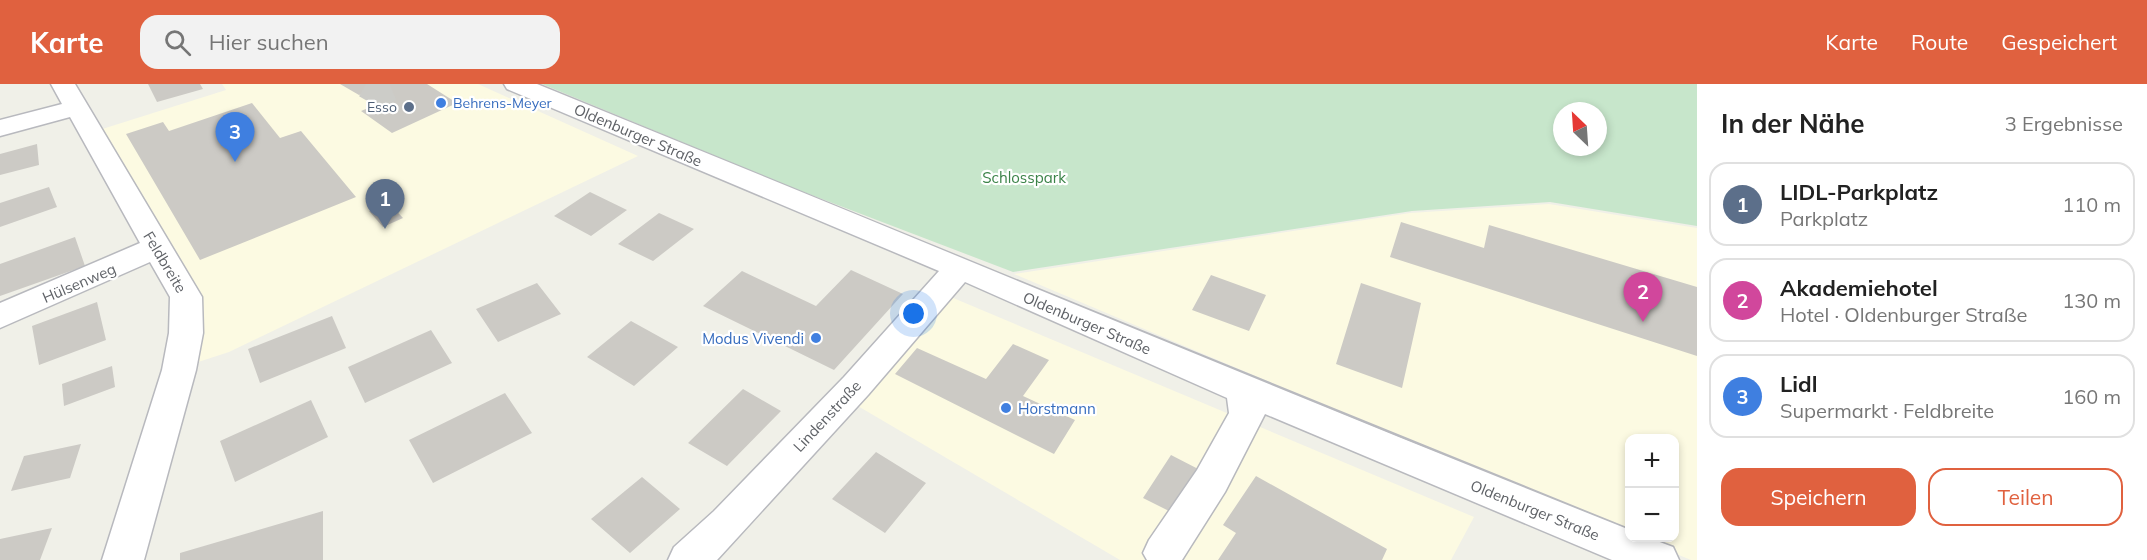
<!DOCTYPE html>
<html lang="de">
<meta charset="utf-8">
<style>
:root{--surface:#fff;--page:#f2f2f2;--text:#222;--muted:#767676;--line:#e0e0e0;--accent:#e0613f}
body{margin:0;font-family:Mulish,sans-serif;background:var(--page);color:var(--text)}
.controls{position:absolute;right:18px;bottom:18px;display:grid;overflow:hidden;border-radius:12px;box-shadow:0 3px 9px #0003}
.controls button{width:54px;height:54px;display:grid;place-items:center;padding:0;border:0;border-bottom:2px solid var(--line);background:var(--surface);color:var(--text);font:30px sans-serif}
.compass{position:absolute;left:1553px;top:18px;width:54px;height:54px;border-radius:50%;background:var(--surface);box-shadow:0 3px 9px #0003;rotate:335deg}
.you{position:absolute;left:914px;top:230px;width:21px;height:21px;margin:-15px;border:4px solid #fff;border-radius:50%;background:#1a73e8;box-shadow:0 0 0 9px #1a73e833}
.badge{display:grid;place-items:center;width:39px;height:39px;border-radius:50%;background:var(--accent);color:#fff;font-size:20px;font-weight:700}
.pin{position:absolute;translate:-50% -50px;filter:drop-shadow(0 2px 3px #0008)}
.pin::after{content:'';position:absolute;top:32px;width:21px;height:18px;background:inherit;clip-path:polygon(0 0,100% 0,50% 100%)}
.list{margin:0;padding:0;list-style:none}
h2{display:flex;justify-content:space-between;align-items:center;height:78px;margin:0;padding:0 24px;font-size:26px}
h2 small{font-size:20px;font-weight:400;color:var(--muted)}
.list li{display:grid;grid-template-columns:39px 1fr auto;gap:18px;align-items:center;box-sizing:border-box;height:84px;margin:0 12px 12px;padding:0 12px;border:2px solid var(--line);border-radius:18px}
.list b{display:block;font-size:22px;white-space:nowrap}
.list p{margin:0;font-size:20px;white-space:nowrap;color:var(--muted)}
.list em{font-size:20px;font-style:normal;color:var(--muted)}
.actions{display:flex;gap:12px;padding:18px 24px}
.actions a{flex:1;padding:14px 0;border:2px solid var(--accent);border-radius:18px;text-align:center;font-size:21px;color:var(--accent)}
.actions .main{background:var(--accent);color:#fff}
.icon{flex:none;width:33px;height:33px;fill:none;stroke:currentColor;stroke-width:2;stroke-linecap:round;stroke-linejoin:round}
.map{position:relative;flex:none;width:1697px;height:476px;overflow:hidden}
header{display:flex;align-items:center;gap:36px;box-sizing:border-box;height:84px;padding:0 30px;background:var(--accent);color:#fff}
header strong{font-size:28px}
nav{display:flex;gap:33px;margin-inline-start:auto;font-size:21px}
.search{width:420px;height:54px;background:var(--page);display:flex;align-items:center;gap:15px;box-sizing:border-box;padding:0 21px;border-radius:18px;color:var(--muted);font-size:22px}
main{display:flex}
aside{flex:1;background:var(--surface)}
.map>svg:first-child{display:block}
</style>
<header>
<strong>Karte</strong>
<div class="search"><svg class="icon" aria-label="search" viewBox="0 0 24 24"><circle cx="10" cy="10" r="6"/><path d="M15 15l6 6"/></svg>Hier suchen</div>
<nav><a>Karte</a><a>Route</a><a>Gespeichert</a></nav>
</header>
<main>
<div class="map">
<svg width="1697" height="476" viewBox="0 0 1697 476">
<rect width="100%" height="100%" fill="#f0f0e8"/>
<!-- commercial -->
<path fill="#fcfae2" d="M222 0H478L638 72 229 268 192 280 190 211 96 47 226 6Z
M1549 120 1697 144V476H1691L1638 454H1674V354H1630L1629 450 1014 190 1410 129Z
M939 208 1474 433 1451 476H1120L851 318Z"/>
<!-- green -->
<path fill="#c7e6cb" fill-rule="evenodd" d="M542 0H1697V142L1550 118 1412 127 1013 188 780 99ZM1562 27H1598V63H1562Z"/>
<!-- building -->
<path fill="#cccac5" d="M148 0H200L203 5 157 18Z
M340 0H427L457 19 392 49 361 27 385 17 369 7 359 11Z
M252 19 280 54 301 47 356 113 200 176 126 50 163 38 169 47Z
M37 60 39 81 0 91V70Z
M49 103 57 123 0 143V119Z
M590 108 627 126 591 152 554 132Z
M389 119 403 134 383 143 369 127Z
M659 129 694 145 653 177 618 160Z
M1401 138 1484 164 1489 141 1697 203V272L1390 173Z
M75 153 85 182 0 212V180Z
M851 186 903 210 834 286 703 222 742 187 816 222Z
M1211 191 1266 211 1249 247 1192 226Z
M537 199 561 230 498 258 476 225Z
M1361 199 1421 219 1402 304 1336 280Z
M97 218 106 256 39 281 32 242Z
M332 232 346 264 260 299 248 265Z
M631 237 678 263 634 302 587 273Z
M431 246 452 279 365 319 348 283Z
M1013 260 1049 276 1023 312 1075 336 1054 370 895 290 917 264 986 295Z
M112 282 115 303 64 322 62 300Z
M743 305 781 327 727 382 688 359Z
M505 309 532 349 433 399 409 356Z
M311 316 328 353 235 398 220 357Z
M81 360 70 394 11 407 24 372Z
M876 368 926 399 885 449 832 415Z
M1171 371 1204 388 1179 432 1143 414Z
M1256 392 1387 465 1382 476H1218L1236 449 1223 441Z
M642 393 680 425 630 469 591 435Z
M323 427V476H180V469Z
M52 444 40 476H0V455Z"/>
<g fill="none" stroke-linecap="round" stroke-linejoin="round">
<!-- minor-tunnel -->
<path stroke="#ccccc8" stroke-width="28" stroke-dasharray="28 14" stroke-linecap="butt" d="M366 0 380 8 399 0"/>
<!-- minor casing -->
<g stroke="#b8b9be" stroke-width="3">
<path id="minor" d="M51 0H75L202 213 203 249 196 286 144 476H102L162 286 169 249 170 213 150 178 0 244V219L140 159 70 33 0 52V36L62 20Z
M504 0H537C902 148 1264 300 1630 446V454H1649L1673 463 1679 476H1612L1265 330 1225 408 1182 476H1147L1143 469 1149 456 1197 386 1229 329 1227 314 965 198 868 311 717 476H668L674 463 714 427 844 293 939 187 507 5Z"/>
</g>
<!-- minor -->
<use href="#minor" fill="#fff" fill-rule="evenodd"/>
</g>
<!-- markers -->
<g fill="#3f7fe0" stroke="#fff" stroke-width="2">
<circle cx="441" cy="19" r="6"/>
<circle cx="816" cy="254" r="6"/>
<circle cx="1006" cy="324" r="6"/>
</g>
<circle fill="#5c6f8a" stroke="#fff" stroke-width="2" cx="409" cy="23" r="6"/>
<g text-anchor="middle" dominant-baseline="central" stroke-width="4.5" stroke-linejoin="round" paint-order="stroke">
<!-- far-shop labels -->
<g font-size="14" fill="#366cbe" stroke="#fff" text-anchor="start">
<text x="453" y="19">Behrens-Meyer</text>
</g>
<!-- far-service labels -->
<g font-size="14" fill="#4e5e75" stroke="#fff" text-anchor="end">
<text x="397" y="23">Esso</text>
</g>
<!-- street labels -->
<g font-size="15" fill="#5f6267" stroke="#fff">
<text transform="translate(638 51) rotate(23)">Oldenburger Straße</text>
<text transform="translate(165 178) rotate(59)">Feldbreite</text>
<text transform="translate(79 199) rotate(-23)">Hülsenweg</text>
<text transform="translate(1087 239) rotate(23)">Oldenburger Straße</text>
<text transform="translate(827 332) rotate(-47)">Lindenstraße</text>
<text transform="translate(1535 426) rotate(22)">Oldenburger Straße</text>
</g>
<!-- park labels -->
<g font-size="15" fill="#3b8348" stroke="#fff">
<text x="1024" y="93">Schlosspark</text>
</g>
<!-- shop labels -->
<g font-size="15" fill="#366cbe" stroke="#fff" text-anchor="end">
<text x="804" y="254">Modus Vivendi</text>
<text x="1018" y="324" text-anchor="start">Horstmann</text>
</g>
</g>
</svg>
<div class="controls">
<button>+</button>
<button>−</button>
</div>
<svg class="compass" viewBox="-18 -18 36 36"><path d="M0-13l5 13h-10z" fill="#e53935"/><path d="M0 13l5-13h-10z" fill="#767676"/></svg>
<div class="you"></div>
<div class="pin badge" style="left:385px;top:145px;background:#5c6f8a">1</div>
<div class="pin badge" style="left:1643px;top:238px;background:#d1479c">2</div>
<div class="pin badge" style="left:235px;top:78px;background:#3f7fe0">3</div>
</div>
<aside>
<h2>In der Nähe<small>3 Ergebnisse</small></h2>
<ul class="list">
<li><span class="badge" style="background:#5c6f8a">1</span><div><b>LIDL-Parkplatz</b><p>Parkplatz</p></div><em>110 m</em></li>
<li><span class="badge" style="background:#d1479c">2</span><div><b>Akademiehotel</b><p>Hotel · Oldenburger Straße</p></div><em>130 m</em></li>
<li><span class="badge" style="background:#3f7fe0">3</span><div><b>Lidl</b><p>Supermarkt · Feldbreite</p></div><em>160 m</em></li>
</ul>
<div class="actions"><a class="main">Speichern</a><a>Teilen</a></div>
</aside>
</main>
